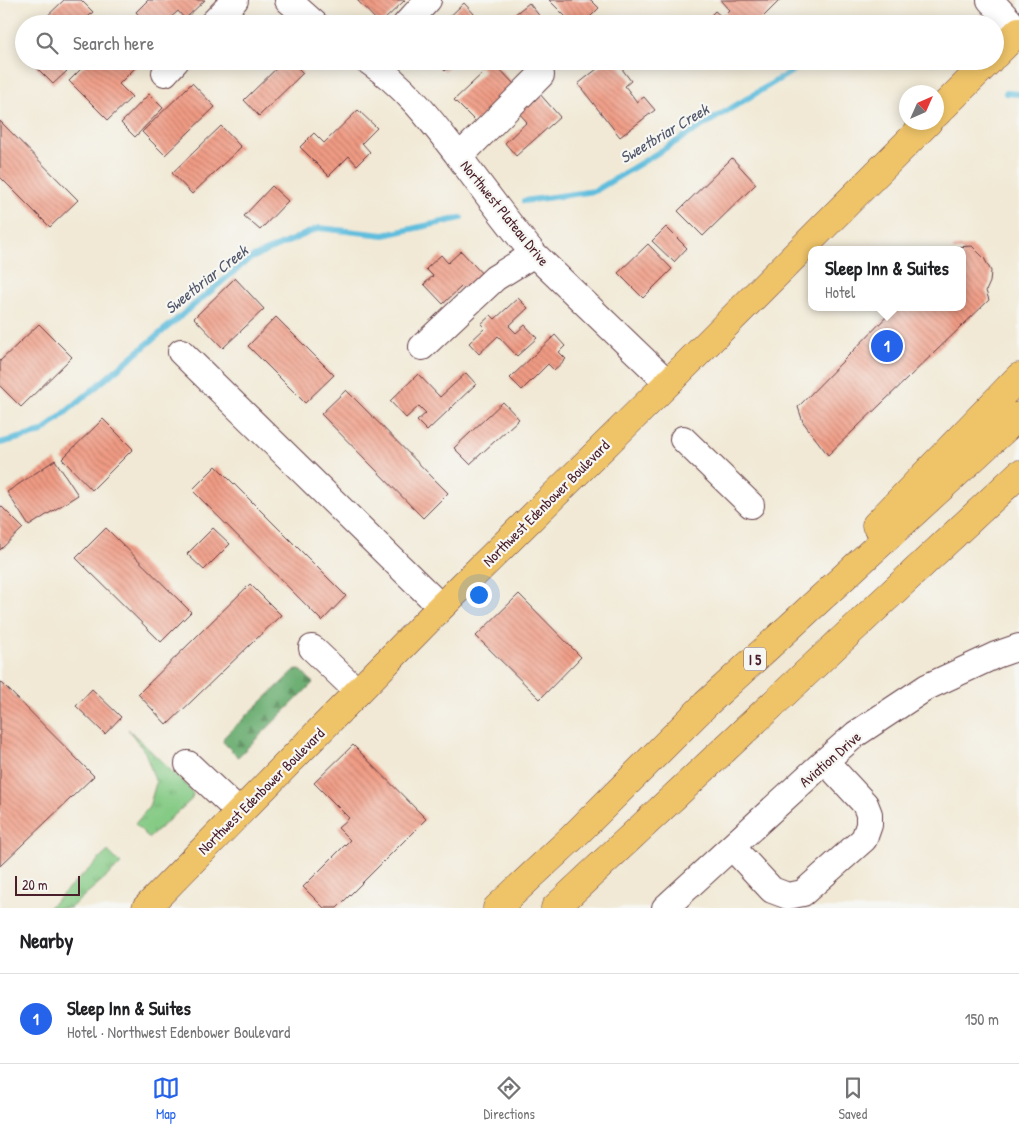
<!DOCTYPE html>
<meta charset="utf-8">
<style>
:root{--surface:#fff;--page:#f2f2f2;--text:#202124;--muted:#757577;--line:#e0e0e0;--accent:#2563eb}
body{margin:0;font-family:"Patrick Hand",sans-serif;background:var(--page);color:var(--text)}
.compass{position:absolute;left:899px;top:85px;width:45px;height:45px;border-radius:50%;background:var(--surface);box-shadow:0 2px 12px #0003;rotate:45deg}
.scale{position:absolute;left:15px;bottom:12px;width:65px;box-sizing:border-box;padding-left:5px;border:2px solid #4a1f2b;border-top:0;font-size:14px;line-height:18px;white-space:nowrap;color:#4a1f2b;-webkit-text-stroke:4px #f6f6f2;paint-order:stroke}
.you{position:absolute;left:478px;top:594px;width:18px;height:18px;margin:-12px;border:4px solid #fff;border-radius:50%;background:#1a73e8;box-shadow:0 0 0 8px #1a73e833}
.badge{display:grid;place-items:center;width:32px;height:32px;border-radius:50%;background:var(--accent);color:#fff;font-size:16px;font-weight:700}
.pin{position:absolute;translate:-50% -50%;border:2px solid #fff;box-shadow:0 1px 5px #0006}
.popup{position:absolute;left:808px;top:246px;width:158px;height:65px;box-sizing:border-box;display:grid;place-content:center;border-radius:10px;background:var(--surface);filter:drop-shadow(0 1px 4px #0005);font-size:16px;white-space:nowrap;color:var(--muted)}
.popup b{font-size:19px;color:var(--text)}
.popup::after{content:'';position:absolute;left:50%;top:100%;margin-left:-10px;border:10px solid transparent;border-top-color:var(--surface)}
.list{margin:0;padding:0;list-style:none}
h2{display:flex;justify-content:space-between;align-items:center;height:65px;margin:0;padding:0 20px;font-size:21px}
h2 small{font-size:16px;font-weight:400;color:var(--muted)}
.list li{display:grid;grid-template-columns:32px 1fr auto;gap:15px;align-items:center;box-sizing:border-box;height:90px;padding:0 20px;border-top:1px solid var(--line)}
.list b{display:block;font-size:19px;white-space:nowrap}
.list p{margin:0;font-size:16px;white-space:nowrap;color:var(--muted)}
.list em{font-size:16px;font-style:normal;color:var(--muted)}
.icon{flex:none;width:28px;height:28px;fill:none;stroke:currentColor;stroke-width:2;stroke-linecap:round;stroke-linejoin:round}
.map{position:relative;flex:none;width:1019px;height:908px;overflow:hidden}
.search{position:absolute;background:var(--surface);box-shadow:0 2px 12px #0003;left:15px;right:15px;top:15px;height:55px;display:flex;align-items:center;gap:12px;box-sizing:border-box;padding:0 18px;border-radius:28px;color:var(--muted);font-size:19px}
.sheet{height:155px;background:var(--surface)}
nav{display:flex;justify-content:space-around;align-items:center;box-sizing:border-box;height:70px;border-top:1px solid var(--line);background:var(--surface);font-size:14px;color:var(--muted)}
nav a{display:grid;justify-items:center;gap:2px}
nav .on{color:var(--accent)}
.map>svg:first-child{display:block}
</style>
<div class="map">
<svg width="1019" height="908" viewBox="0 0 1019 908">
<defs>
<pattern id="grass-tufts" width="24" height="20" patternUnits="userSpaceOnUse" patternTransform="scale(1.25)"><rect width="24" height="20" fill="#85ca85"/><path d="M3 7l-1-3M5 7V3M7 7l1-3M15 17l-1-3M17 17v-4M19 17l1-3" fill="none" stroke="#74ad73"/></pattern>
<pattern id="forest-firs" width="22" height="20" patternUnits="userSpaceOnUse" patternTransform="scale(1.25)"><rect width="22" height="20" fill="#6cae72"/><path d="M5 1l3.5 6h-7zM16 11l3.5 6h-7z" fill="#5b8d5e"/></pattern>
<pattern id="building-back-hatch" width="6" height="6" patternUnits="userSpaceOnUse" patternTransform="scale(1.25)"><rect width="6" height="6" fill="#f09b84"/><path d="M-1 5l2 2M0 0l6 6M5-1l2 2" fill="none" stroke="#c47e6c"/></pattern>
</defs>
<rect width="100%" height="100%" fill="#f6f6f2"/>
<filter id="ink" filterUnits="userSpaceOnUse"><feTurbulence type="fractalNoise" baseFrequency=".02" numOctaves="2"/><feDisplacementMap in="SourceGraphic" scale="10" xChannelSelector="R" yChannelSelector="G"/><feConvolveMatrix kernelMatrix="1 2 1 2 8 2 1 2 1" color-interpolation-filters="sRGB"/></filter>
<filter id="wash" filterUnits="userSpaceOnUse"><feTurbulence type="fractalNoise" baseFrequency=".0096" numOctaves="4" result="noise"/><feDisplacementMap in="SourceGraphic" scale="20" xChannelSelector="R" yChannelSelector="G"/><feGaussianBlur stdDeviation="1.12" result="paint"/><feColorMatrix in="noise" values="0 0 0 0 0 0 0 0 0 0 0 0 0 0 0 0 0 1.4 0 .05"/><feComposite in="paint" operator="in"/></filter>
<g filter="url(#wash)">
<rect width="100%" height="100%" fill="#f1e9d5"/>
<!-- grass -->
<path fill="url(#grass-tufts)" stroke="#687458" d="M128 729 189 788 193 794 191 800 149 838 135 824 149 807 156 783 145 752Z
M108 851 121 864 70 908H48Z"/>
<!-- forest -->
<path fill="url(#forest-firs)" stroke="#5b664e" d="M296 669 302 671 313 683 238 757 223 742 224 737Z"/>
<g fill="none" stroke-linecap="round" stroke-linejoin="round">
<!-- stream -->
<path stroke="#5fbddd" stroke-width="6" d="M931 61 932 62
M1006 93 1019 94
M524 201 595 191 809 61
M0 443 42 432 249 259 319 228 384 235 461 218"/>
</g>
<g id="blocks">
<!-- building -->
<path fill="url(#building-back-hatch)" d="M64 0H81L93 12 86 19 90 24H39Z
M148 0H205L185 19 178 11 167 21 170 24H147L136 12Z
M357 0H405L380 24Z
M549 0H591L599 8 583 24H573Z
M720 0H780L756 24H708L705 21 715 11 722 17 729 10Z
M464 3 475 15 465 24H442Z
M529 3 546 24H513L509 19Z
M242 14 252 24H233Z
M42 61H58L67 71 53 84 36 67Z
M89 61H131L136 67 119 84 132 97 108 120 69 81Z
M284 61H291L303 73 259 116 244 100Z
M435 61H455L445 71Z
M475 61H502L497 66 514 84 476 122 454 100 485 71Z
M607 61H616L631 81 625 86 637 102 644 97 655 110 620 137 578 84Z
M192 83 215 107 165 155 142 132Z
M539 93 560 117 516 156 505 143 527 122 518 112Z
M149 94 163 108 135 137 121 123Z
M358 110 377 128 362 143 370 152 357 165 349 156 329 176 300 147 314 133 324 143Z
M0 121 78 200 50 227 0 177Z
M221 126 241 147 192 194 172 173Z
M732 158 756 184 703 236 678 211Z
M272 186 288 201 260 230 244 216Z
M666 227 687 248 674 262 652 241Z
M648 244 672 269 643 298 618 273Z
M972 246 984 258 991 271 990 282 986 291 989 300 828 455 803 422 798 407 896 307H962V250H952L955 247Z
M461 251 485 277 468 293 462 286 443 304 424 284 433 276 426 269 441 255 448 263Z
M235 278 264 309 223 348 194 318Z
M518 298 528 308 509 326 516 333 525 325 537 338 517 356 498 336 479 354 469 343 485 328 481 324 491 315 495 319Z
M276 317 334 375 305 403 248 346Z
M39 324 72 357 21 407 0 386V361Z
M555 335 565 346 559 352 566 359 554 370 548 364 522 390 510 378Z
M466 373 476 384 427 431 417 421 426 413 419 406 406 418 390 401 418 374 440 397Z
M346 390 448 493 423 518 321 414Z
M503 402 519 419 470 464 454 448Z
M103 419 133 449 92 490 62 459Z
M55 460 78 495 29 526 7 492Z
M216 466 346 596 322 621 192 490Z
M0 505 23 528 0 550Z
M106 528 191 612 161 642 76 558Z
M213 528 230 544 204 570 187 554Z
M250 584 281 615 167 725 138 694Z
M519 594 581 657 540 699 476 636Z
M0 681 94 776 0 866Z
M92 689 121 717 105 734 76 706Z
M353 745 426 819 337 908H324L303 887 350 840 338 828 349 818 314 783Z"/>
</g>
</g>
<g filter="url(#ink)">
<use href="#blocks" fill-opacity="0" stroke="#633d44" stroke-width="1"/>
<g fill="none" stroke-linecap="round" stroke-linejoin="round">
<!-- minor casing -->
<g stroke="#633d44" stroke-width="28">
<path id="minor" d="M288 0 315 24
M990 0 1019 31
M212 24 235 0
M406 24 428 0
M368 61C405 86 430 119 457 154 482 188 507 222 534 254L668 383
M165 73 176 61
M459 157 541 75
M422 347 495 278 534 254
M181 352 441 607
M683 439 751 505
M312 648 358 692
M188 764 239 812
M732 847 772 890 788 896 803 893 864 839 869 825V814L865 804 825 761
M665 908 825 761 856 734 927 687 996 655 1019 647"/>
</g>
<!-- major casing -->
<g stroke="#633d44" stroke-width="29">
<path id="major" d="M995 55 1019 31
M936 114 989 61
M146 908 441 607 668 383 928 122"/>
</g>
<!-- highway casing -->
<g stroke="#633d44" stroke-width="29">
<path id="highway" d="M876 525 1019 377
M497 908 573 837 706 704 1019 416
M555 908 1019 474"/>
</g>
<!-- minor -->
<use href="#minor" stroke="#fff" stroke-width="26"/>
<!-- major -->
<use href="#major" stroke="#efc469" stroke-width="28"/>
<!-- highway -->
<use href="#highway" stroke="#efc469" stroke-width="28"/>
</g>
</g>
<g text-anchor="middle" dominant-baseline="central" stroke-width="4.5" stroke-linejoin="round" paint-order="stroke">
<!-- shield labels -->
<rect fill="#f6f6f2" stroke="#7e6067" stroke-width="1" x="744" y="647.5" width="22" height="23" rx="4"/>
<g font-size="14" font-weight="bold" fill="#4a1f2b">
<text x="755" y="659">I 5</text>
</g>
<!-- street labels -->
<g font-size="15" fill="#4a1f2b" stroke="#f6f6f2">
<text transform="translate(505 213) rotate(51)">Northwest Plateau Drive</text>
<text transform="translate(546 503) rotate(-45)">Northwest Edenbower Boulevard</text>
<text transform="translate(830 759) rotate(-41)">Aviation Drive</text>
<text transform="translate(261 791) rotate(-45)">Northwest Edenbower Boulevard</text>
</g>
<!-- water labels -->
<g font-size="16" font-style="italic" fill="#515669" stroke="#f6f6f2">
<text transform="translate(664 133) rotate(-31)">Sweetbriar Creek</text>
<text transform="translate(206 279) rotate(-38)">Sweetbriar Creek</text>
</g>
</g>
</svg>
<svg class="compass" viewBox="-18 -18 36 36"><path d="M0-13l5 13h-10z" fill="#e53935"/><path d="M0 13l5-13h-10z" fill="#757577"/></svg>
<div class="scale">20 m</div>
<div class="you"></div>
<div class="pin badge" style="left:887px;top:346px">1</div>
<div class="popup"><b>Sleep Inn &amp; Suites</b>Hotel</div>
<div class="search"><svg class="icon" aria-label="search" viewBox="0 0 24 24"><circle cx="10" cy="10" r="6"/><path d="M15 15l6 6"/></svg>Search here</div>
</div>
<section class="sheet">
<h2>Nearby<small></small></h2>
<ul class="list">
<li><span class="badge">1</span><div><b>Sleep Inn &amp; Suites</b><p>Hotel · Northwest Edenbower Boulevard</p></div><em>150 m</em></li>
</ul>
</section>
<nav>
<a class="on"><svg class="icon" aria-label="map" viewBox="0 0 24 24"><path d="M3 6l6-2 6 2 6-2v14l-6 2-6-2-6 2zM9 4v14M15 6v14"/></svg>Map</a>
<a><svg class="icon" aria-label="directions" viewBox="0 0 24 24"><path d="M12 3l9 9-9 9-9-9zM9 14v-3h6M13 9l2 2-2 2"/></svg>Directions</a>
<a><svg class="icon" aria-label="saved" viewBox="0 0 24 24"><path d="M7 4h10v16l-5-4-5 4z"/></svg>Saved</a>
</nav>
